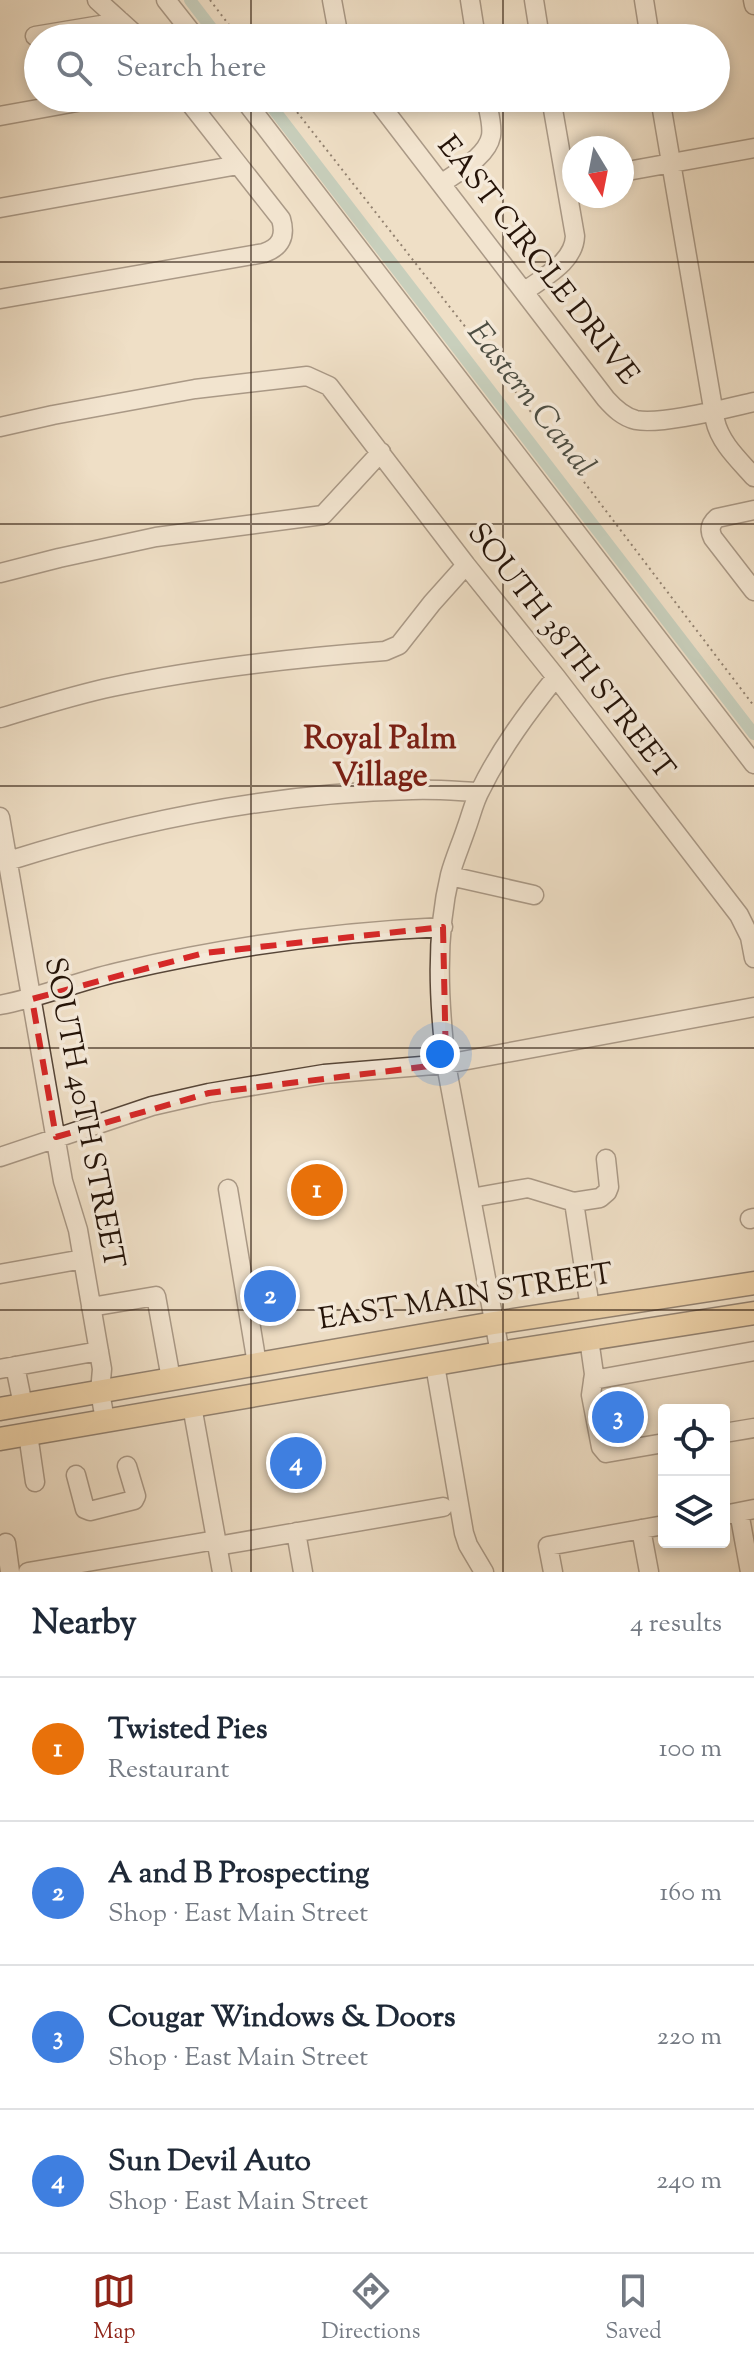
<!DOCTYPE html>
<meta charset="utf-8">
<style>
:root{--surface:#fff;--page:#f2f2f3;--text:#1f2937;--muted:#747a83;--line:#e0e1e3;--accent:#8f2418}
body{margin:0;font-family:"Sorts Mill Goudy",serif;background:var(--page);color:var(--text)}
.controls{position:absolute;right:24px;bottom:24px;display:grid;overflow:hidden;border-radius:8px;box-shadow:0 4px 12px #0003}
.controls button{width:72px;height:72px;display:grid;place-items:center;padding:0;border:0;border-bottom:2px solid var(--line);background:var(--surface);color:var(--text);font:40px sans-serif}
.compass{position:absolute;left:562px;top:136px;width:72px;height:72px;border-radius:50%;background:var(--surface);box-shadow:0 4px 12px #0003;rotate:170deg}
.you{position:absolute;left:440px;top:1054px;width:28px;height:28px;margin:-20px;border:6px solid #fff;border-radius:50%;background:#1a73e8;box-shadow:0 0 0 12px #1a73e833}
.badge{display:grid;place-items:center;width:52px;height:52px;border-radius:50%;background:var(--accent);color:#fff;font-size:26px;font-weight:700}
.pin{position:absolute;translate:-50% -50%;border:4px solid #fff;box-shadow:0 2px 8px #0006}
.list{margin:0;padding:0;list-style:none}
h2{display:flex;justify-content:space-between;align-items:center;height:104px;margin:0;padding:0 32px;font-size:34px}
h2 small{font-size:26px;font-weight:400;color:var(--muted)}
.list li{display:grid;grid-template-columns:52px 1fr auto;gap:24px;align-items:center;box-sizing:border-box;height:144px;padding:0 32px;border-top:2px solid var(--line)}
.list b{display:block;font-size:30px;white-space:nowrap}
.list p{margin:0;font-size:26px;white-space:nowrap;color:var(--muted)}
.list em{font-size:26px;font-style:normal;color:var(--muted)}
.icon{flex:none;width:44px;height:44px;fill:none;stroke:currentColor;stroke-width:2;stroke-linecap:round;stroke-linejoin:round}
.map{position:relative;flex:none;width:754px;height:1572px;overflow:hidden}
.search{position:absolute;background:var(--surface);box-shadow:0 4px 12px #0003;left:24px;right:24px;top:24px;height:88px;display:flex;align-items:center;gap:20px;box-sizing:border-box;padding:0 28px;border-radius:44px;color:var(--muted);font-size:30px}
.sheet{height:680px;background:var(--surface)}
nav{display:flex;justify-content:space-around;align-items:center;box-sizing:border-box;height:112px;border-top:2px solid var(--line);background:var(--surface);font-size:22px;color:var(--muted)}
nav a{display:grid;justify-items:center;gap:4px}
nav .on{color:var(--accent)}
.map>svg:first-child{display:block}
</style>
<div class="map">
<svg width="754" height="1572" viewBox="0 0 754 1572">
<rect width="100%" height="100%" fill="#efdfc6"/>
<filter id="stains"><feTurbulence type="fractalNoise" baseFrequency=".0025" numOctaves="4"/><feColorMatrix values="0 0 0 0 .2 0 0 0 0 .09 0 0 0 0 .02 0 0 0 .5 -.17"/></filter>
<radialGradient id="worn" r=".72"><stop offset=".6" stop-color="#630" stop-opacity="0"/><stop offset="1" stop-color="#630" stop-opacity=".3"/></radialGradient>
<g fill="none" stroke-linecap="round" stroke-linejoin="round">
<!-- canal -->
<path stroke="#9abdb0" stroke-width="12" d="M190 0 219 38
M265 98 754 734"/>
<!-- minor casing -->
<g stroke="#574638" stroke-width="21">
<path id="minor" d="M97 0 139 38
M166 0 196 38
M332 0 339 38
M470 0 476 38
M534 0 540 38
M644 0 650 38
M753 0 754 5
M35 36 101 25 118 19
M243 98 754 764
M375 98 606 399C614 408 623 417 636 420 661 425 727 408 754 402
M660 98 715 420C720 443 739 460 754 477
M0 116 99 98
M622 172 754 148
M441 184C457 172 487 157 491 136 493 124 488 110 486 98
M0 208 238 165
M524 292C543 277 574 263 575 236L551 98
M0 299 264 253C281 247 286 236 281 219L186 98
M0 427 53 415 195 389 307 376 329 386 466 565 556 677 739 915 750 937 754 958
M754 510 717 518C710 524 709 530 713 538L754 591
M0 573 59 558 156 537 323 515 381 452
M0 718C37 707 74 695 112 687 202 668 293 658 385 651L399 645 432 603 466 565
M0 817 63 1181 78 1230 102 1369 100 1392 105 1420
M8 861C138 820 275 793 412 790 434 789 457 791 479 792
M450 876 534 895
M0 1005C42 997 81 980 123 971 230 946 334 932 443 927
M0 1157 152 1106 209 1093 324 1074 446 1064 754 1007
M228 1189 257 1364
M471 1198 528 1188 574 1202 600 1198 607 1192 609 1187 606 1159
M574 1202 590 1308
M750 1219 754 1218
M0 1274 83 1259
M91 1307 156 1296 171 1379
M589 1339 594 1374 591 1395 601 1447 606 1453 664 1443
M500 1353 446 1064C439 1003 435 937 450 875 454 860 461 844 466 829 471 816 474 801 481 789 501 748 528 712 556 677
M435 1365 464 1533 468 1545 484 1572
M15 1366 23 1405
M0 1369 99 1351
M593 1380 754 1351
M192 1406 222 1572
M724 1433 754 1428
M28 1434 35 1482
M76 1475 85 1509 90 1511 134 1500 136 1496 127 1466
M739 1512 750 1572
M724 1515 754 1509
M641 1529 649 1572
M296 1532 303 1572
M6 1543 10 1572
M217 1546 443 1507
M28 1572 216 1540
M553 1572 548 1546 664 1525"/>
</g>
<!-- major casing -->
<g stroke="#241308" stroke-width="25">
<path id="major" d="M0 1409 494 1323 754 1283
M0 1439 500 1353 754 1313"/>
</g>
<!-- path -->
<path stroke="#241308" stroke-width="2" stroke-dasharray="2 4" stroke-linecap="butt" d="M210 0 239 38
M286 98 496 366 754 706"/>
<!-- minor -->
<use href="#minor" stroke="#f5eada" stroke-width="18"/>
<!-- major -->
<use href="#major" stroke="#e8c083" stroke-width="22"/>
</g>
<!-- marked area -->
<path d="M0 0H754V1572H0ZM443 927 446 1064 209 1093 56 1137 32 999 204 953Z" fill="#efdfc6" fill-opacity=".55" fill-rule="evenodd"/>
<path fill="none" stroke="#d62828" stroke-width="6" stroke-dasharray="16 10" stroke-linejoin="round" d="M443 927 446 1064 209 1093 56 1137 32 999 204 953Z"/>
<!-- grid -->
<path fill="none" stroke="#241308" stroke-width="2" stroke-opacity="0.55" d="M251 0V38M503 0V38M251 98V1572M503 98V1572M0 262H754M0 524H754M0 786H754M0 1048H754M0 1310H754"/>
<g text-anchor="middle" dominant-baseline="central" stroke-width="7" stroke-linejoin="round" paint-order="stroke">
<!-- street labels -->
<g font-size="30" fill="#241308" stroke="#f5eada">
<text transform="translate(537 261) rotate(52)">EAST CIRCLE DRIVE</text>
<text transform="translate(570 652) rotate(52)">SOUTH 38TH STREET</text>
<text transform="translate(83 1113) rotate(79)">SOUTH 40TH STREET</text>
<text transform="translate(466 1298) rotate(-9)">EAST MAIN STREET</text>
</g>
<!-- water labels -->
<g font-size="32" font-style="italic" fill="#4d4e43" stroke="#f5eada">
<text transform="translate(530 400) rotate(52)">Eastern Canal</text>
</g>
<!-- neighbourhood labels -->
<g font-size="32" font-weight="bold" fill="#7a1f14" stroke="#f5eada">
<text x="380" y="740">Royal Palm<tspan x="380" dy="37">Village</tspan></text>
</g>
</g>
<rect width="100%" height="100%" filter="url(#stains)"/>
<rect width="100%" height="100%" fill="url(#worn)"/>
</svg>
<div class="controls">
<button><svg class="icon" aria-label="locate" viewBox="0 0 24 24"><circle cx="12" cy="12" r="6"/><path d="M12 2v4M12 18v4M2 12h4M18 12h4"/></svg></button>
<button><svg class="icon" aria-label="layers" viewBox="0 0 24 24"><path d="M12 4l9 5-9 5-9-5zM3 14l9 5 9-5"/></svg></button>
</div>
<svg class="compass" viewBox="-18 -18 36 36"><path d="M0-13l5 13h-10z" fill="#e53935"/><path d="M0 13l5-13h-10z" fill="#747a83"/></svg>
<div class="you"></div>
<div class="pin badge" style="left:317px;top:1190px;background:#e8710a">1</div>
<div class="pin badge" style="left:270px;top:1296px;background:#3f7fe0">2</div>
<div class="pin badge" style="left:618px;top:1417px;background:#3f7fe0">3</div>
<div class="pin badge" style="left:296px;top:1463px;background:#3f7fe0">4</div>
<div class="search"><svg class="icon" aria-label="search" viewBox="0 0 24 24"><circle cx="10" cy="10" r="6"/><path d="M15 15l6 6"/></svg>Search here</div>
</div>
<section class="sheet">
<h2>Nearby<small>4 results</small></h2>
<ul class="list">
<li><span class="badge" style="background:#e8710a">1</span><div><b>Twisted Pies</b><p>Restaurant</p></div><em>100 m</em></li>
<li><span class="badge" style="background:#3f7fe0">2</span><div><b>A and B Prospecting</b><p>Shop · East Main Street</p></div><em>160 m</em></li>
<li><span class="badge" style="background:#3f7fe0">3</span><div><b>Cougar Windows &amp; Doors</b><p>Shop · East Main Street</p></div><em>220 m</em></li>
<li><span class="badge" style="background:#3f7fe0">4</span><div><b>Sun Devil Auto</b><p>Shop · East Main Street</p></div><em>240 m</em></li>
</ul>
</section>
<nav>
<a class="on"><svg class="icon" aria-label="map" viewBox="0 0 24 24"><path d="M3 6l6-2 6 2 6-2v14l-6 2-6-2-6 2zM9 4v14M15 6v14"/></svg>Map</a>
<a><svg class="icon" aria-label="directions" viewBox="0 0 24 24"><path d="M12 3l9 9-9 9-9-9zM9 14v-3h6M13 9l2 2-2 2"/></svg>Directions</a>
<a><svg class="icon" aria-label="saved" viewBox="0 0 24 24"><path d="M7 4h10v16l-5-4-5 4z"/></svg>Saved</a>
</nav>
